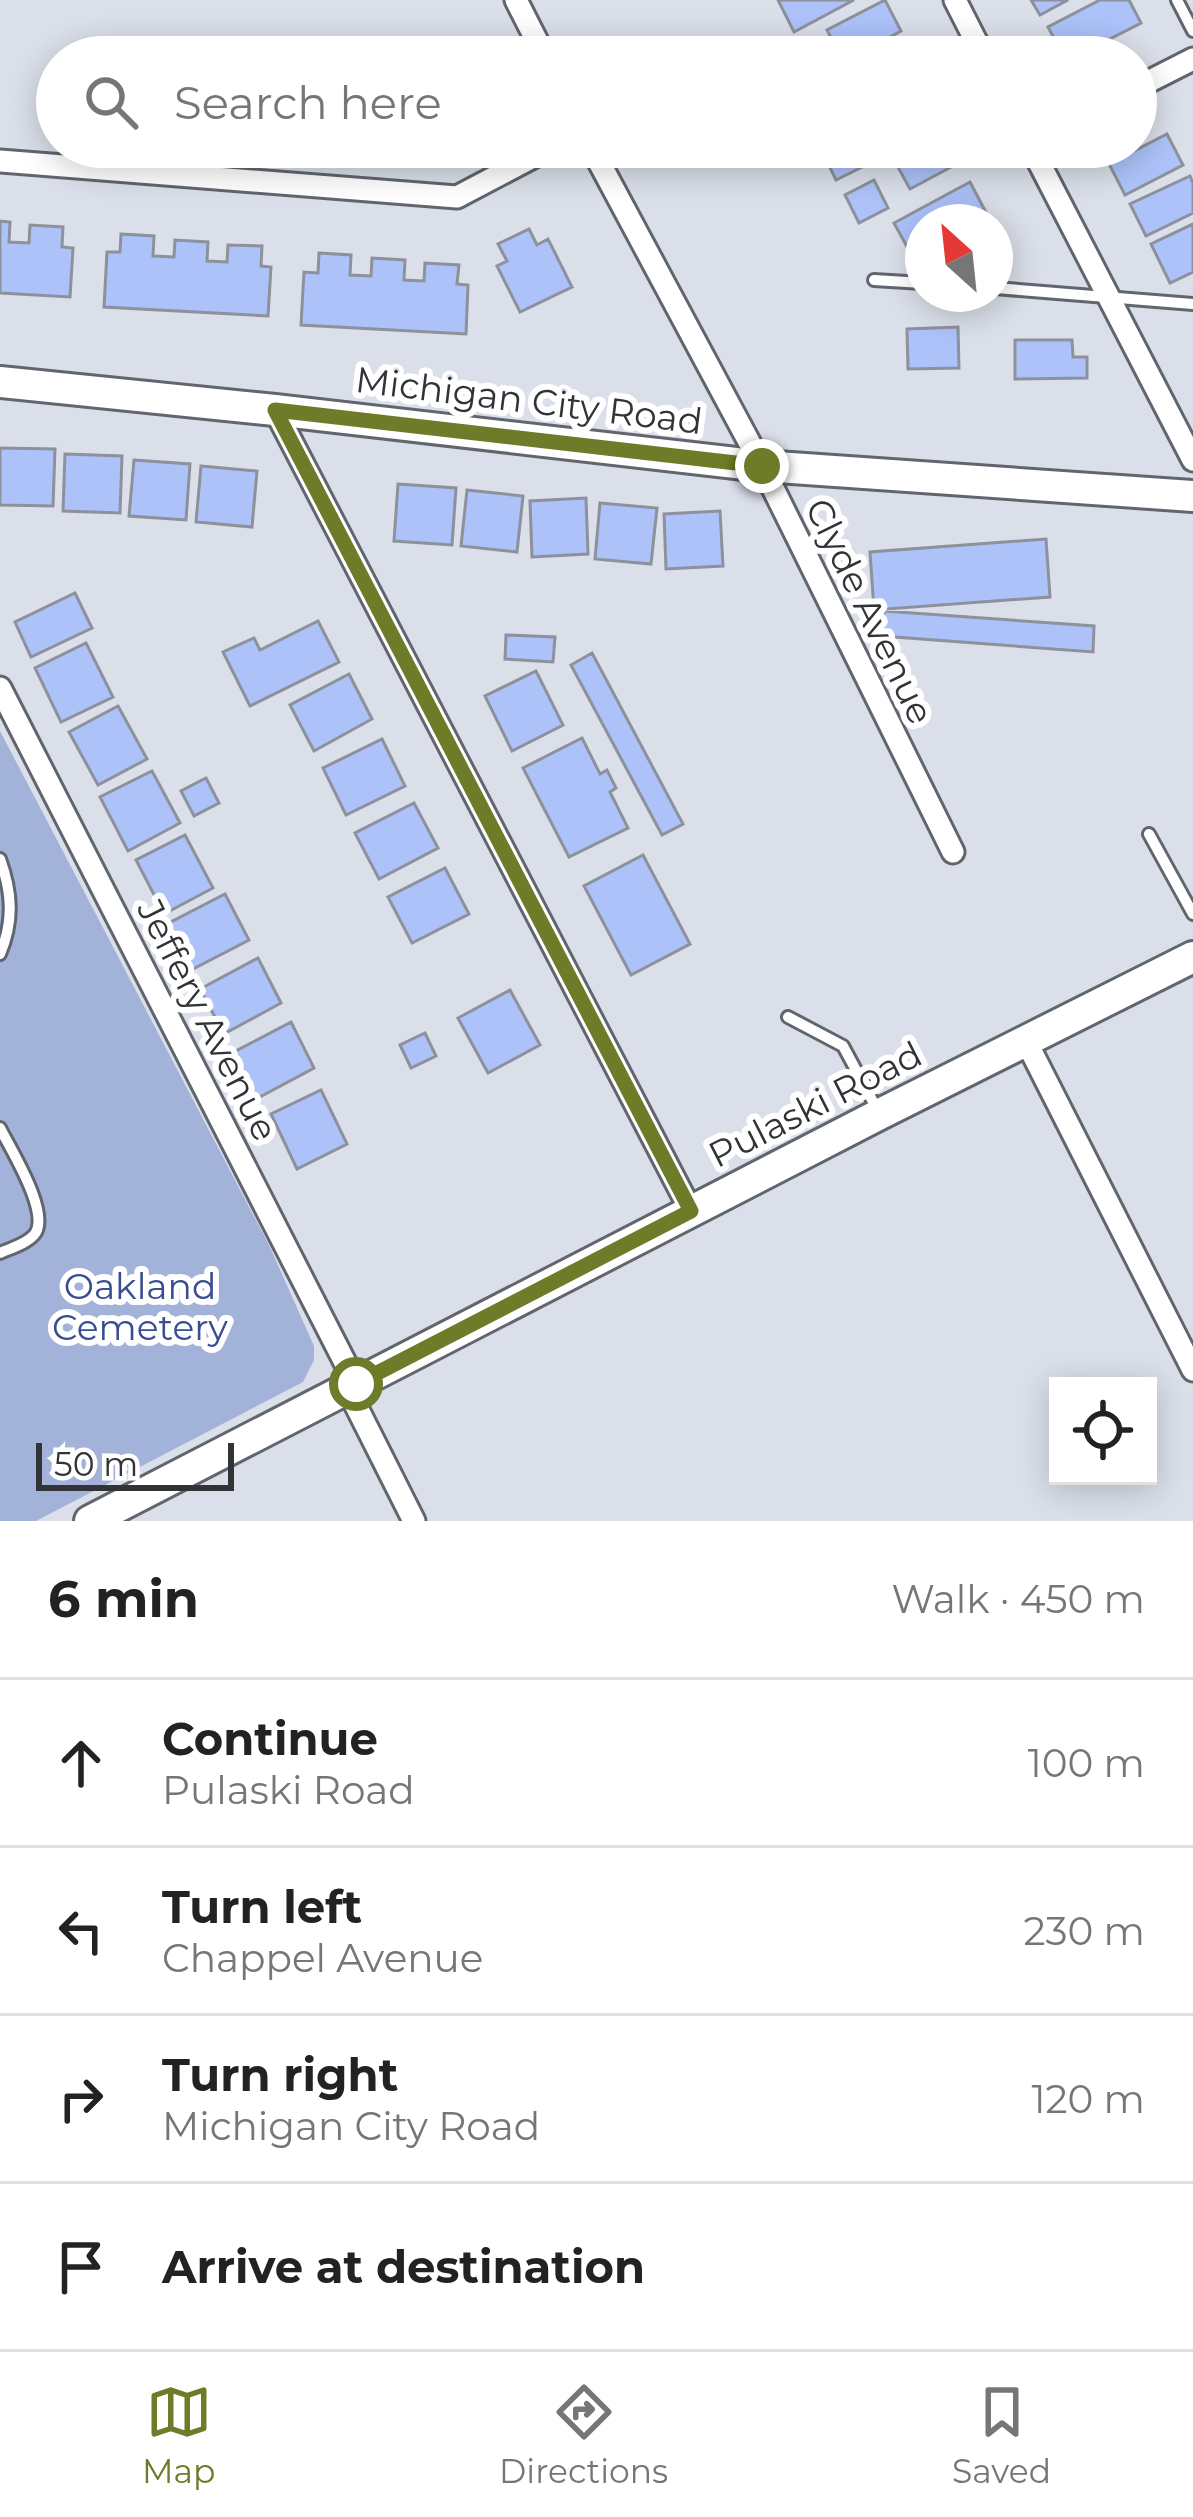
<!DOCTYPE html>
<meta charset="utf-8">
<style>
:root{--surface:#fff;--page:#f6f6f6;--text:#222;--muted:#767676;--line:#e0e0e0;--accent:#6e7b28}
body{margin:0;font-family:Montserrat,sans-serif;background:var(--page);color:var(--text)}
.controls{position:absolute;right:36px;bottom:36px;display:grid;overflow:hidden;border-radius:0px;box-shadow:0 6px 30px #0003}
.controls button{width:108px;height:108px;display:grid;place-items:center;padding:0;border:0;border-bottom:3px solid var(--line);background:var(--surface);color:var(--text);font:60px sans-serif}
.compass{position:absolute;left:905px;top:204px;width:108px;height:108px;border-radius:50%;background:var(--surface);box-shadow:0 6px 30px #0003;rotate:333deg}
.scale{position:absolute;left:36px;bottom:30px;width:198px;box-sizing:border-box;padding-left:12px;border:6px solid #313337;border-top:0;font-size:33px;line-height:42px;white-space:nowrap;color:#313337;-webkit-text-stroke:9px #fff;paint-order:stroke}
.stop{position:absolute;width:36px;height:36px;margin:-27px;border:9px solid #6e7b28;border-radius:50%;background:#fff}
.stop.end{background:#6e7b28;border-color:#fff;box-shadow:0 3px 12px #0008}
.list{margin:0;padding:0;list-style:none}
h2{display:flex;justify-content:space-between;align-items:center;height:156px;margin:0;padding:0 48px;font-size:51px}
h2 small{font-size:39px;font-weight:400;color:var(--muted)}
.list li{display:grid;grid-template-columns:78px 1fr auto;gap:36px;align-items:center;box-sizing:border-box;height:168px;padding:0 48px;border-top:3px solid var(--line)}
.list b{display:block;font-size:45px;white-space:nowrap}
.list p{margin:0;font-size:39px;white-space:nowrap;color:var(--muted)}
.list em{font-size:39px;font-style:normal;color:var(--muted)}
.icon{flex:none;width:66px;height:66px;fill:none;stroke:currentColor;stroke-width:2;stroke-linecap:round;stroke-linejoin:round}
.map{position:relative;flex:none;width:1193px;height:1521px;overflow:hidden}
.search{position:absolute;background:var(--surface);box-shadow:0 6px 30px #0003;left:36px;right:36px;top:36px;height:132px;display:flex;align-items:center;gap:30px;box-sizing:border-box;padding:0 42px;border-radius:66px;color:var(--muted);font-size:45px}
.sheet{height:828px;background:var(--surface)}
nav{display:flex;justify-content:space-around;align-items:center;box-sizing:border-box;height:168px;border-top:3px solid var(--line);background:var(--surface);font-size:33px;color:var(--muted)}
nav a{display:grid;justify-items:center;gap:6px}
nav .on{color:var(--accent)}
.map>svg:first-child{display:block}
</style>
<div class="map">
<svg width="1193" height="1521" viewBox="0 0 1193 1521">
<rect width="100%" height="100%" fill="#dadfe9"/>
<!-- green -->
<path fill="#a3b2d8" d="M0 731 269 1245 314 1346V1360L303 1382 36 1521H0Z"/>
<!-- building -->
<path fill="#acc2f9" stroke="#8d919b" stroke-width="3" d="M778 0H854L794 32Z
M885 0 901 31 852 57H841L827 30Z
M1031 0H1068L1040 15Z
M1100 0H1129L1141 23 1108 40 1111 47 1091 57H1064L1048 27Z
M908 42 916 57H879Z
M1167 134 1183 165 1125 195 1109 164Z
M836 147H857L866 165 836 180 823 153Z
M914 147H962L968 158 910 189 893 158Z
M1190 176 1193 183V213L1146 236 1130 204Z
M874 180 888 208 859 223 845 195Z
M970 182 991 222H923V248L911 254 894 223Z
M0 221 10 222 9 242 29 243 30 225 63 227 62 247 73 248 70 297 0 293Z
M1193 224V272L1170 283 1151 244Z
M529 229 537 245 548 239 572 287 520 312 497 266 507 261 498 244Z
M121 234 154 236 153 256 174 257 175 240 208 242 207 261 227 262 228 245 262 246 261 266 271 267 268 316 104 307 107 252H120Z
M319 253 351 255 350 275 371 276 372 258 405 260 404 280 424 281 425 263 459 265 457 284 468 285 466 334 301 325 304 272 318 273Z
M958 327 959 368 908 369 907 329Z
M1015 340H1072L1073 357H1087V378L1015 379Z
M0 448 55 449 53 506 0 505Z
M65 454 122 456 120 513 63 511Z
M134 460 190 464 186 520 129 516Z
M201 466 257 471 252 527 196 522Z
M398 484 456 488 452 545 394 541Z
M467 490 523 496 517 552 461 546Z
M586 498 588 554 532 557 530 501Z
M600 503 657 508 651 564 595 559Z
M720 511 723 566 666 569 664 514Z
M1046 539 1050 597 874 610 870 552Z
M75 593 92 628 31 657 15 622Z
M884 611 1094 626 1093 652 882 636Z
M318 621 339 662 250 706 223 652 254 638 260 650Z
M506 635 555 637 553 662 505 659Z
M86 643 113 697 61 722 35 668Z
M592 653 683 824 662 835 571 665Z
M536 671 563 725 512 751 485 696Z
M349 674 372 719 314 751 290 705Z
M118 706 147 759 98 785 69 732Z
M582 738 600 774 607 770 616 788 610 792 628 828 569 857 523 768Z
M382 739 405 786 346 815 323 768Z
M152 771 180 823 128 851 100 797Z
M206 778 219 803 194 816 181 791Z
M414 803 438 848 379 879 355 833Z
M185 835 213 888 164 914 136 860Z
M643 855 690 944 631 975 584 886Z
M445 868 469 914 412 943 388 897Z
M225 894 249 940 191 970 167 924Z
M258 958 281 1003 224 1034 200 989Z
M510 990 540 1045 488 1073 458 1018Z
M291 1022 314 1068 256 1099 232 1053Z
M425 1033 436 1056 411 1068 400 1045Z
M321 1090 347 1144 297 1169 271 1114Z"/>
<g fill="none" stroke-linecap="round" stroke-linejoin="round">
<!-- lane casing -->
<g stroke="#61656e" stroke-width="16">
<path id="lane" d="M1177 0 1193 31
M874 280 923 283
M995 288 1193 304
M1149 834 1193 914
M0 859C12 892 14 921 0 954
M788 1017 843 1046 878 1111
M0 1128C11 1150 52 1215 34 1235 26 1244 11 1248 0 1253"/>
</g>
<!-- street casing -->
<g stroke="#61656e" stroke-width="27">
<path id="street" d="M516 0 545 57
M955 0 984 57
M1136 88 1193 59
M591 147 762 466 953 852
M1031 147 1193 460
M0 161 457 197 552 147
M275 410 691 1211
M0 688 356 1384
M1026 1041 1193 1370
M347 1388 414 1521"/>
</g>
<!-- secondary casing -->
<g stroke="#61656e" stroke-width="36">
<path id="secondary" d="M0 382 275 410 762 466 1193 496
M90 1521 880 1114 1193 957"/>
</g>
<!-- lane -->
<use href="#lane" stroke="#fff" stroke-width="10"/>
<!-- street -->
<use href="#street" stroke="#fff" stroke-width="21"/>
<!-- secondary -->
<use href="#secondary" stroke="#fff" stroke-width="30"/>
</g>
<g fill="none" stroke-linecap="round" stroke-linejoin="round">
<!-- route -->
<path stroke="#6e7b28" stroke-width="15" d="M356 1384 691 1211 275 410 762 466"/>
</g>
<g text-anchor="middle" dominant-baseline="central" stroke-width="12" stroke-linejoin="round" paint-order="stroke">
<!-- street labels -->
<g font-size="36" fill="#313337" stroke="#fff">
<text transform="translate(529 400) rotate(7)">Michigan City Road</text>
<text transform="translate(870 611) rotate(64)">Clyde Avenue</text>
<text transform="translate(208 1020) rotate(63)">Jeffery Avenue</text>
<text transform="translate(815 1104) rotate(-27)">Pulaski Road</text>
</g>
<!-- park labels -->
<g font-size="36" fill="#384e90" stroke="#fff">
<text x="140" y="1286">Oakland<tspan x="140" dy="41">Cemetery</tspan></text>
</g>
</g>
</svg>
<div class="controls">
<button><svg class="icon" aria-label="locate" viewBox="0 0 24 24"><circle cx="12" cy="12" r="6"/><path d="M12 2v4M12 18v4M2 12h4M18 12h4"/></svg></button>
</div>
<svg class="compass" viewBox="-18 -18 36 36"><path d="M0-13l5 13h-10z" fill="#e53935"/><path d="M0 13l5-13h-10z" fill="#767676"/></svg>
<div class="scale">50 m</div>
<div class="stop" style="left:356px;top:1384px"></div>
<div class="stop end" style="left:762px;top:466px"></div>
<div class="search"><svg class="icon" aria-label="search" viewBox="0 0 24 24"><circle cx="10" cy="10" r="6"/><path d="M15 15l6 6"/></svg>Search here</div>
</div>
<section class="sheet">
<h2>6 min<small>Walk · 450 m</small></h2>
<ul class="list">
<li><svg class="icon" aria-label="ahead" viewBox="0 0 24 24"><path d="M12 20V5M6 11l6-6 6 6"/></svg><div><b>Continue</b><p>Pulaski Road</p></div><em>100 m</em></li>
<li><svg class="icon" aria-label="left" viewBox="0 0 24 24"><path d="M17 20v-9H6M10 6l-5 5 5 5"/></svg><div><b>Turn left</b><p>Chappel Avenue</p></div><em>230 m</em></li>
<li><svg class="icon" aria-label="right" viewBox="0 0 24 24"><path d="M7 20v-9h11M14 6l5 5-5 5"/></svg><div><b>Turn right</b><p>Michigan City Road</p></div><em>120 m</em></li>
<li><svg class="icon" aria-label="arrive" viewBox="0 0 24 24"><path d="M6 21V4h12l-3 4 3 4H6"/></svg><div><b>Arrive at destination</b></div></li>
</ul>
</section>
<nav>
<a class="on"><svg class="icon" aria-label="map" viewBox="0 0 24 24"><path d="M3 6l6-2 6 2 6-2v14l-6 2-6-2-6 2zM9 4v14M15 6v14"/></svg>Map</a>
<a><svg class="icon" aria-label="directions" viewBox="0 0 24 24"><path d="M12 3l9 9-9 9-9-9zM9 14v-3h6M13 9l2 2-2 2"/></svg>Directions</a>
<a><svg class="icon" aria-label="saved" viewBox="0 0 24 24"><path d="M7 4h10v16l-5-4-5 4z"/></svg>Saved</a>
</nav>
